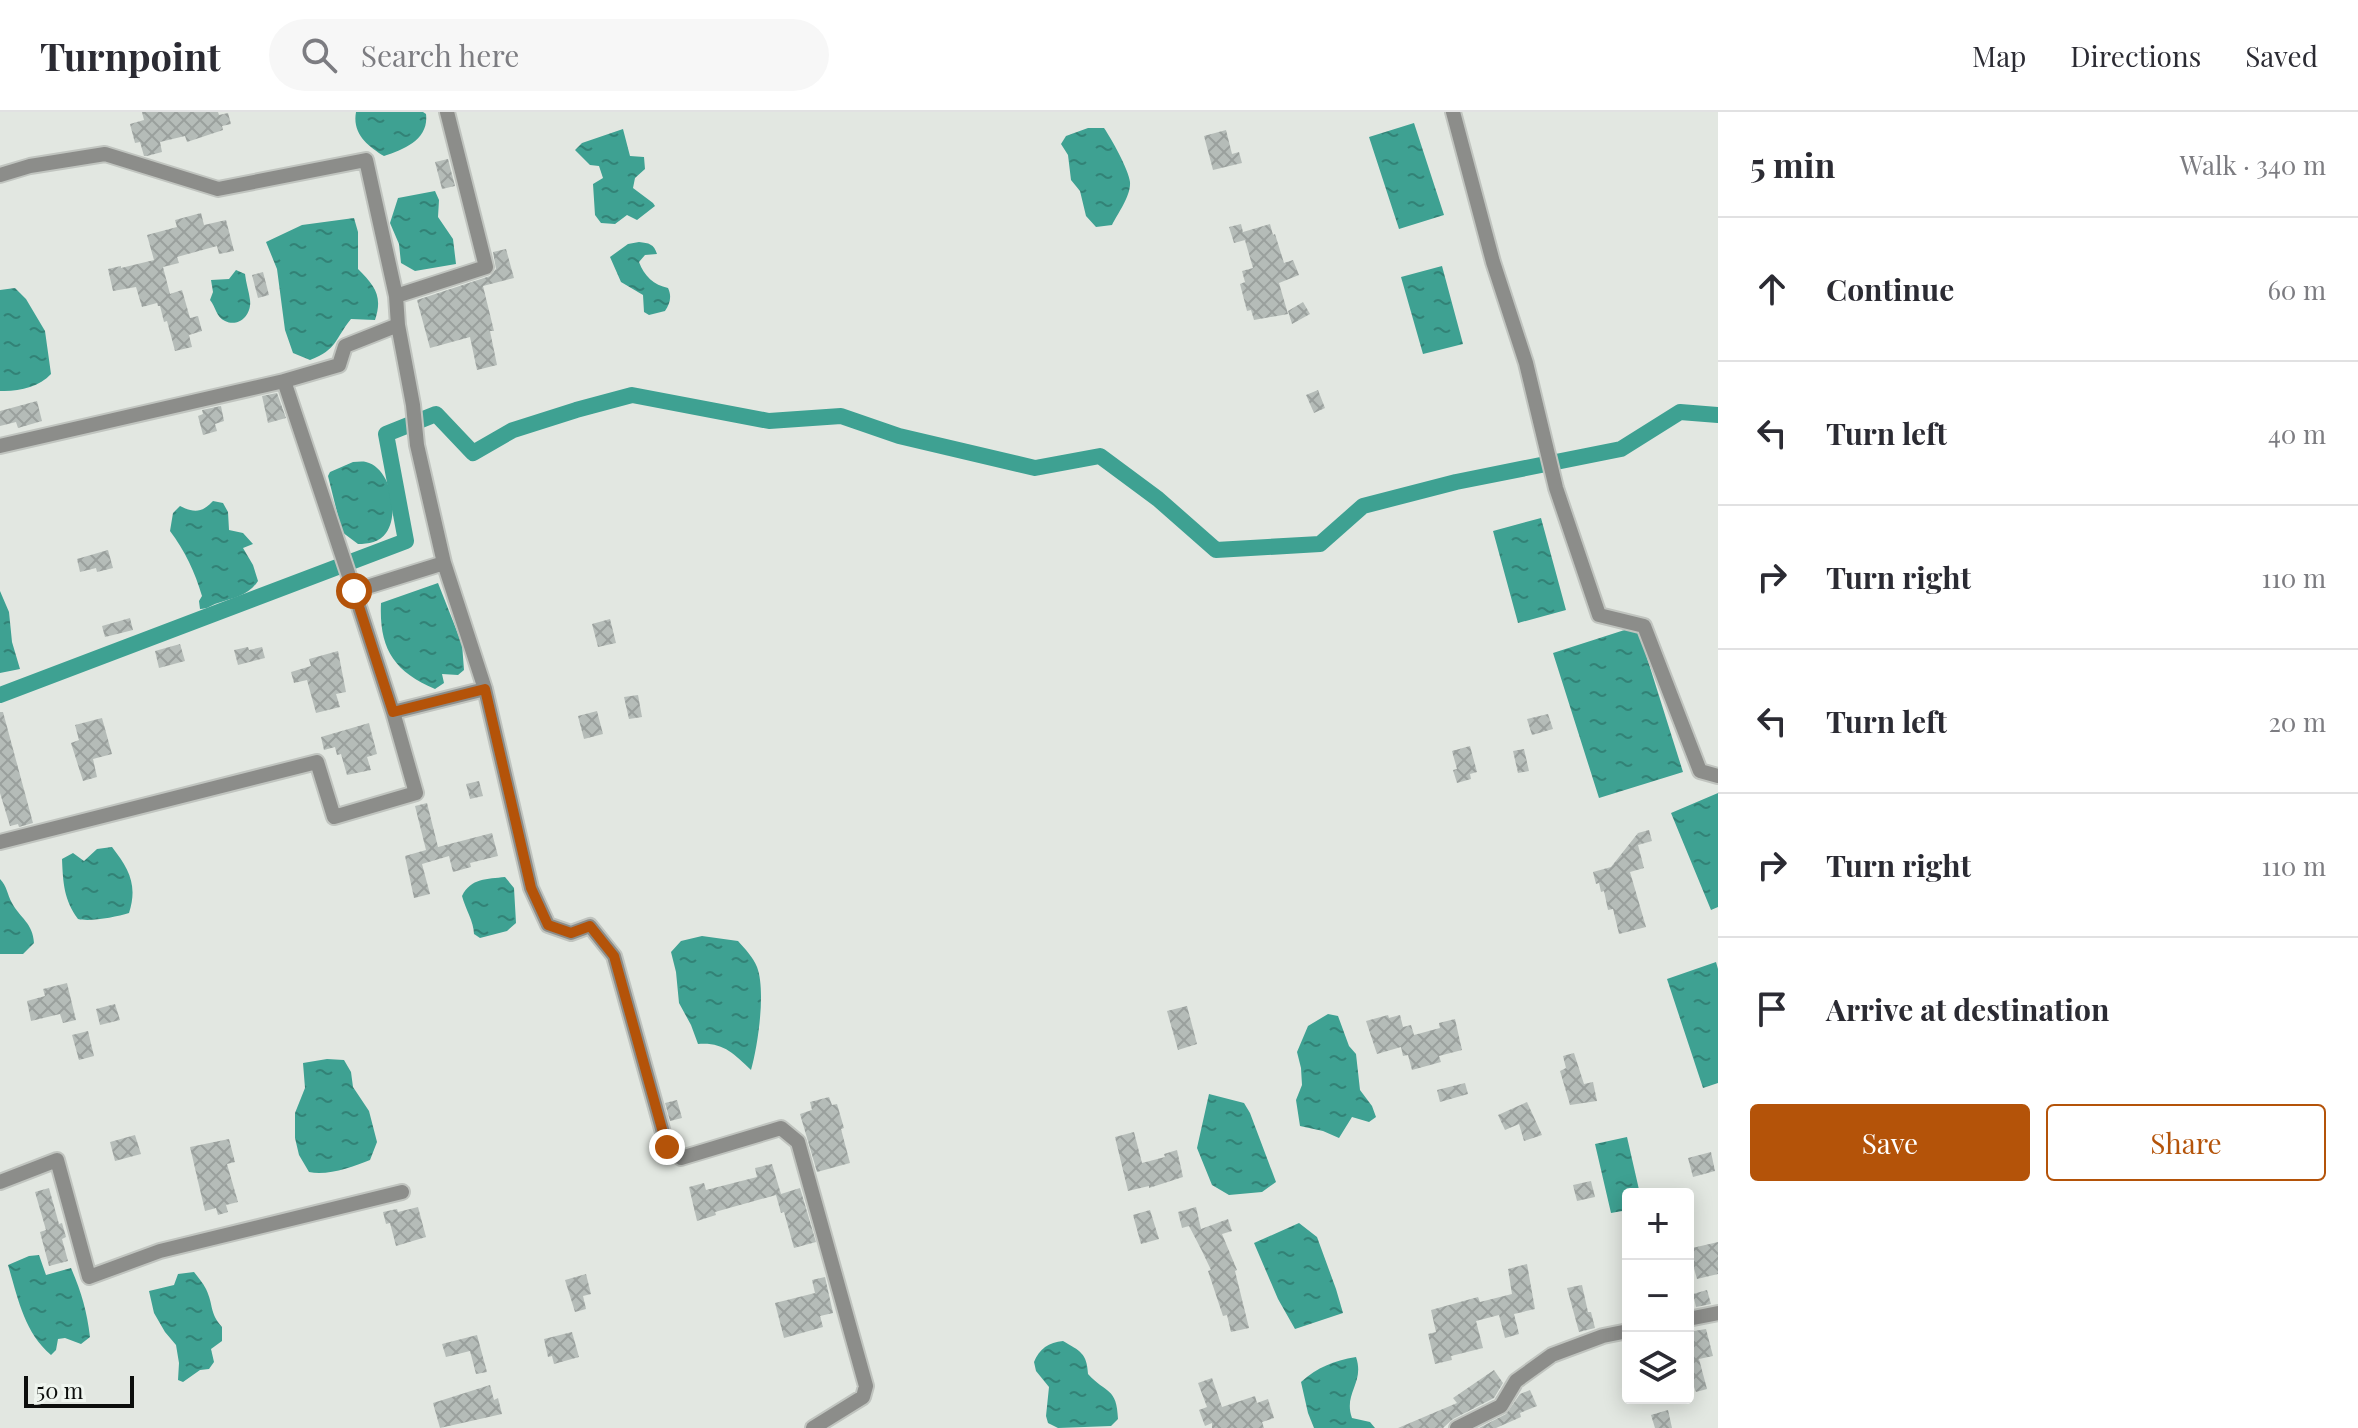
<!DOCTYPE html>
<meta charset="utf-8">
<style>
:root{--surface:#fff;--page:#f7f7f7;--text:#2b2b33;--muted:#7c7c81;--line:#e1e1e2;--accent:#b45309}
body{margin:0;font-family:"Playfair Display",serif;background:var(--page);color:var(--text)}
.controls{position:absolute;right:24px;bottom:24px;display:grid;overflow:hidden;border-radius:8px;box-shadow:0 4px 20px #0003}
.controls button{width:72px;height:72px;display:grid;place-items:center;padding:0;border:0;border-bottom:2px solid var(--line);background:var(--surface);color:var(--text);font:40px sans-serif}
.scale{position:absolute;left:24px;bottom:20px;width:110px;box-sizing:border-box;padding-left:8px;border:4px solid #0c0e0c;border-top:0;font-size:22px;line-height:28px;white-space:nowrap;color:#0c0e0c;-webkit-text-stroke:6px #eff5ef;paint-order:stroke}
.stop{position:absolute;width:24px;height:24px;margin:-18px;border:6px solid #b45309;border-radius:50%;background:#fff}
.stop.end{background:#b45309;border-color:#fff;box-shadow:0 2px 8px #0008}
.list{margin:0;padding:0;list-style:none}
h2{display:flex;justify-content:space-between;align-items:center;height:104px;margin:0;padding:0 32px;font-size:34px}
h2 small{font-size:26px;font-weight:400;color:var(--muted)}
.list li{display:grid;grid-template-columns:52px 1fr auto;gap:24px;align-items:center;box-sizing:border-box;height:144px;padding:0 32px;border-top:2px solid var(--line)}
.list b{display:block;font-size:30px;white-space:nowrap}
.list em{font-size:26px;font-style:normal;color:var(--muted)}
.actions{display:flex;gap:16px;padding:24px 32px}
.actions a{flex:1;padding:18px 0;border:2px solid var(--accent);border-radius:8px;text-align:center;font-size:28px;color:var(--accent)}
.actions .main{background:var(--accent);color:#fff}
.icon{flex:none;width:44px;height:44px;fill:none;stroke:currentColor;stroke-width:2;stroke-linecap:round;stroke-linejoin:round}
.map{position:relative;flex:none;width:1718px;height:1316px;overflow:hidden}
header{display:flex;align-items:center;gap:48px;box-sizing:border-box;height:112px;padding:0 40px;background:var(--surface);border-bottom:2px solid var(--line)}
header strong{font-size:38px}
nav{display:flex;gap:44px;margin-inline-start:auto;font-size:28px}
.search{width:560px;height:72px;background:var(--page);display:flex;align-items:center;gap:20px;box-sizing:border-box;padding:0 28px;border-radius:44px;color:var(--muted);font-size:30px}
main{display:flex}
aside{flex:1;background:var(--surface)}
.map>svg:first-child{display:block}
</style>
<header>
<strong>Turnpoint</strong>
<div class="search"><svg class="icon" aria-label="search" viewBox="0 0 24 24"><circle cx="10" cy="10" r="6"/><path d="M15 15l6 6"/></svg>Search here</div>
<nav><a>Map</a><a>Directions</a><a>Saved</a></nav>
</header>
<main>
<div class="map">
<svg width="1718" height="1316" viewBox="0 0 1718 1316">
<defs>
<pattern id="water-ripples" width="26" height="14" patternUnits="userSpaceOnUse" patternTransform="scale(2)"><rect width="26" height="14" fill="#3ea192"/><path d="M2 4q2-2 4 0t4 0M15 11q2-2 4 0t4 0" fill="none" stroke="#328276"/></pattern>
<pattern id="building-cross-hatch" width="8" height="8" patternUnits="userSpaceOnUse" patternTransform="scale(2)"><rect width="8" height="8" fill="#b5bcb8"/><path d="M0 0l8 8M0 8l8-8" fill="none" stroke="#9aa09d"/></pattern>
</defs>
<rect width="100%" height="100%" fill="#e2e7e1"/>
<!-- water -->
<path fill="url(#water-ripples)" d="M356 0H423L426 2C429 27 405 37 384 44 368 34 352 22 356 0Z
M1414 11 1444 103 1399 117 1369 25Z
M1088 16H1104C1111 26 1129 58 1130 70 1131 84 1118 101 1112 113L1096 115 1086 104 1080 79 1071 68 1068 43 1061 32 1066 24Z
M623 17 630 44 644 45 645 57 635 66 633 76 653 91 655 94 637 108 627 103 615 112 601 111 595 103 593 72 603 66 599 54 590 53 575 38 582 31Z
M435 79 439 88 438 105 453 127 456 152 415 159 401 151 399 132 390 111 398 86Z
M354 106 358 120V157C375 174 383 184 375 208L351 207C334 228 338 237 310 248L293 241 285 218 277 157 266 130 302 113Z
M639 130C649 131 654 132 657 142L645 143 639 150C644 164 654 173 668 176 672 184 670 192 665 199L649 203 644 200 643 183 621 170 610 145 628 132Z
M1442 154 1463 232 1423 242 1401 165Z
M236 158 245 162C246 171 249 180 250 188 252 202 239 216 225 209 216 205 216 195 210 188L213 180 211 168 229 167Z
M15 176 26 187 45 219 51 262C39 275 18 280 0 279V178Z
M353 350C357 350 362 349 366 350 391 356 400 402 386 421 380 430 368 432 358 432L342 420 328 364 330 360Z
M213 389 223 391 228 400 229 418 243 421 253 432 243 436 253 453 258 469C249 483 234 486 218 491 211 493 208 497 200 497L199 489 202 484C195 460 185 439 170 419L173 401 180 394C194 401 202 401 213 389Z
M1541 406 1566 498 1518 511 1493 419Z
M438 471 462 532 464 558 458 563 442 562 444 571 435 577C393 559 379 536 381 491Z
M0 479 9 500 12 530 20 557 0 561Z
M1637 514 1683 660 1599 686 1553 541Z
M1718 681V795L1711 798 1671 701Z
M112 735C129 757 138 773 129 801 116 805 90 810 78 807 64 788 63 771 62 747L73 741 84 749 97 737Z
M505 765 514 776 516 811 507 819 480 826 474 822C474 810 465 796 462 784 471 766 487 767 505 765Z
M0 767C7 774 7 782 12 791 20 806 33 811 34 831L23 842H0Z
M702 824 738 829C745 837 753 845 757 855 766 878 758 934 751 958 733 941 723 930 698 932L691 913 679 891 676 860 671 840 681 829Z
M1716 850 1718 857V971L1703 976 1667 867Z
M1328 902 1338 904 1349 934 1356 942 1360 978 1372 994 1376 1005 1369 1010 1352 1005 1339 1026 1323 1019 1300 1014 1296 988 1302 973 1301 956 1297 940 1308 914Z
M327 947 344 948 351 960 353 975 369 999 377 1030 370 1048C352 1055 328 1064 309 1060L299 1043 295 1026V1001L305 976 303 951Z
M1209 982 1244 991 1250 1001 1276 1070 1262 1080 1229 1083 1212 1073 1197 1036Z
M1627 1025 1640 1082H1628V1098L1611 1101 1595 1032Z
M1299 1111 1317 1125 1336 1177 1343 1201 1295 1217 1278 1187 1254 1131Z
M39 1143 46 1163 71 1156C81 1179 87 1199 90 1225L81 1232 65 1226 58 1227 56 1238 51 1243C24 1220 18 1186 8 1153L29 1144Z
M194 1160C198 1165 203 1171 206 1177 214 1194 209 1200 222 1215V1229L211 1237 214 1250 209 1257 200 1258 183 1270 178 1268 179 1251 176 1233 165 1220 154 1201 149 1179 174 1173 178 1162Z
M1063 1229C1080 1239 1087 1241 1088 1262 1106 1282 1117 1275 1118 1307L1111 1314 1058 1316 1048 1311 1046 1304 1049 1275 1036 1259 1034 1250C1039 1237 1049 1230 1063 1229Z
M1356 1245C1365 1271 1343 1281 1352 1306L1370 1310 1375 1316H1314L1308 1301 1301 1270C1318 1255 1333 1249 1356 1245Z"/>
<g fill="none" stroke-linecap="round" stroke-linejoin="round">
<!-- canal -->
<path stroke="#3ea192" stroke-width="16" d="M0 583 406 429 386 322 436 302 473 341 513 318 576 298 632 283 769 309 841 304 899 324 1035 356 1100 344 1158 387 1216 438 1320 432 1363 394 1456 370 1621 337 1680 300 1718 303"/>
</g>
<!-- building -->
<path fill="url(#building-cross-hatch)" d="M142 0H218L219 3 228 1 231 12 222 14 223 18 187 30 185 24 160 30 162 40 147 44H144L140 30 135 31 130 12 144 8Z
M1226 18 1232 42 1239 40 1242 51 1213 58 1204 24Z
M448 47 455 74 442 77 435 50Z
M201 101 204 113 226 108 234 139 219 142 217 134 177 145 179 151 163 155 170 182 182 178 190 206 198 204 202 219 189 223 192 235 175 239 167 209 164 210 160 194H158L157 191 142 195 136 175 113 179 108 157 121 154V156L154 148 147 123 177 115 175 108Z
M1241 112 1243 120 1270 112 1273 123 1275 122 1284 151 1293 148 1299 163 1279 171 1288 202 1254 208 1251 198 1247 199 1240 172 1245 170 1242 159 1253 156 1244 125 1245 128 1234 131 1229 115Z
M506 137 514 166 483 174 494 219H490L497 253 477 258 470 225 430 236 417 188 490 164 496 157 493 140Z
M263 160 269 183 258 186 252 163Z
M1303 190 1310 202 1292 212 1288 199Z
M1318 278 1325 296 1314 301 1306 283Z
M277 281 286 306 268 311 262 284Z
M37 289 42 309 18 316 16 310 0 314V299Z
M235 291 221 294 224 309 215 312 217 319 203 323 198 304 203 302 202 298Z
M108 438 113 456 97 460 96 456 80 460 77 447Z
M130 506 133 518 105 525 102 514Z
M610 507 616 531 598 535 592 512Z
M180 532 185 549 159 556 155 539Z
M248 535 249 538 262 535 265 546 238 553 234 538Z
M338 539 346 580 336 582 340 595 316 601 307 568 294 571 291 560 311 554 309 547Z
M638 583 642 605 629 607 624 585Z
M597 599 603 622 584 627 578 604Z
M0 600H3L33 711 19 715 18 712 10 714 0 681Z
M1548 602 1553 617 1532 623 1527 607Z
M102 606 112 642 93 647 97 665 83 669 71 631 79 628 75 613Z
M369 611 377 642 367 645 371 658 347 663 341 642 337 643 335 635 324 638 321 625Z
M1470 634 1477 660 1470 662 1471 667 1457 671 1453 658 1457 657 1452 639Z
M1524 637 1529 659 1518 661 1513 639Z
M479 669 483 684 470 687 466 672Z
M427 691 438 735 492 721 498 744 470 751 471 755 453 760 449 744 422 752 430 782 414 786 405 744 426 738 415 694Z
M1649 718 1652 729 1638 733 1644 756 1630 760 1646 815 1619 822 1613 797 1608 798 1604 779 1601 780 1599 771 1596 772 1593 760 1611 755 1638 721Z
M67 871 76 908 63 911 60 902 31 909 27 889 45 884 43 877Z
M115 892 120 908 100 913 96 897Z
M1187 894 1197 932 1178 938 1167 899Z
M1388 903 1389 906 1400 903 1403 915 1411 913 1414 923 1440 916 1439 911 1455 907 1462 938 1439 944 1441 950 1412 958 1408 943 1403 944 1401 935 1377 942 1366 909Z
M88 919 94 944 79 948 72 923Z
M1574 941 1584 972 1593 970 1597 989 1570 993 1560 959 1566 956 1563 944Z
M1465 971 1468 982 1440 990 1437 978Z
M829 985 832 993 837 992 844 1016 841 1017 850 1051 817 1060 800 1002 812 998 810 990Z
M677 988 682 1006 670 1009 665 991Z
M1527 990 1542 1023 1524 1029 1519 1012 1505 1018 1498 1003Z
M1134 1020 1142 1051 1165 1045 1164 1042 1177 1038 1183 1065 1149 1076V1074L1128 1079 1115 1025Z
M135 1023 141 1042 115 1049 110 1030Z
M229 1027 235 1050 227 1052 238 1090 226 1093 228 1100 218 1103 216 1096 205 1099 190 1035Z
M1711 1040 1715 1059 1693 1065 1688 1046Z
M772 1052 781 1082 800 1076 816 1130 794 1136 784 1100 781 1101 776 1083 715 1100 716 1103 697 1109 689 1075 704 1071 706 1078 757 1065 755 1056Z
M1591 1069 1595 1085 1577 1089 1573 1073Z
M49 1076 59 1112 62 1111 66 1125 62 1127 68 1149 49 1154 40 1120 46 1118 35 1080Z
M418 1095 426 1125 396 1134 390 1111 386 1112 383 1100 397 1097 398 1100Z
M1196 1095 1201 1117 1228 1107 1232 1119 1222 1122 1237 1158 1235 1159 1249 1216 1231 1220 1227 1203 1223 1204 1208 1159 1211 1158 1202 1139 1189 1114 1182 1116 1178 1100Z
M1150 1098 1159 1127 1141 1132 1133 1103Z
M1718 1130V1162L1697 1167 1693 1153 1688 1154V1137Z
M1527 1152 1535 1197 1514 1202 1519 1222 1505 1226 1499 1203 1476 1209 1483 1236 1451 1244 1452 1248 1435 1252 1428 1222 1436 1220 1431 1198 1478 1185 1480 1190 1512 1182 1508 1157Z
M586 1162 591 1182 583 1184 586 1197 575 1200 565 1168Z
M825 1165 833 1201 820 1204 823 1215 784 1226 775 1191 815 1181 812 1168Z
M1582 1173 1588 1200H1591L1595 1216 1579 1220 1567 1176Z
M1707 1178 1711 1192 1696 1195 1693 1182Z
M1706 1217 1713 1244 1699 1247 1707 1277 1696 1280 1694 1275 1688 1276V1220Z
M572 1220 579 1245 554 1252 552 1244 548 1245 544 1227Z
M477 1223 487 1260 476 1262 470 1239 446 1245 442 1232Z
M1494 1258 1503 1271 1494 1286 1453 1307 1443 1316H1398L1457 1291 1453 1286Z
M1212 1266 1222 1295 1255 1284 1257 1291 1268 1287 1274 1306 1262 1310 1264 1316H1212V1311L1205 1314 1199 1298 1207 1295 1198 1271Z
M490 1273 494 1288 498 1286 502 1302 440 1316 433 1291Z
M1530 1278 1537 1294 1520 1301 1521 1305 1496 1316H1479L1506 1302 1520 1282Z
M1668 1298 1672 1316H1655L1651 1303Z"/>
<g fill="none" stroke-linecap="round" stroke-linejoin="round">
<!-- minor casing -->
<g stroke="#c0c4bf" stroke-width="18">
<path id="minor" d="M1453 0 1493 150 1526 251 1556 376 1599 503 1644 514 1700 659 1718 664
M0 63 30 54 105 42 218 77 366 48 396 184 398 213 345 234 339 253 284 269 354 479
M396 184 486 155 447 0
M398 213 413 293 417 333 444 451 354 479 393 600 485 577
M0 334 284 269
M444 451 485 577 531 776 548 813 571 821 590 814 614 844 667 1035 681 1046 781 1016 798 1030 866 1274 863 1285 813 1316
M0 730 317 650 334 705 416 681 393 600
M0 1070 57 1048 89 1165 160 1139 402 1080
M1688 1207 1718 1201
M1457 1316 1501 1294 1516 1269 1552 1243 1603 1224 1628 1219"/>
</g>
<!-- minor -->
<use href="#minor" stroke="#8c8d8a" stroke-width="14"/>
</g>
<g fill="none" stroke-linecap="round" stroke-linejoin="round">
<!-- route -->
<path stroke="#b45309" stroke-width="10" d="M354 479 393 600 485 577 531 776 548 813 571 821 590 814 614 844 667 1035"/>
</g>
</svg>
<div class="controls">
<button>+</button>
<button>−</button>
<button><svg class="icon" aria-label="layers" viewBox="0 0 24 24"><path d="M12 4l9 5-9 5-9-5zM3 14l9 5 9-5"/></svg></button>
</div>
<div class="scale">50 m</div>
<div class="stop" style="left:354px;top:479px"></div>
<div class="stop end" style="left:667px;top:1035px"></div>
</div>
<aside>
<h2>5 min<small>Walk · 340 m</small></h2>
<ul class="list">
<li><svg class="icon" aria-label="ahead" viewBox="0 0 24 24"><path d="M12 20V5M6 11l6-6 6 6"/></svg><div><b>Continue</b></div><em>60 m</em></li>
<li><svg class="icon" aria-label="left" viewBox="0 0 24 24"><path d="M17 20v-9H6M10 6l-5 5 5 5"/></svg><div><b>Turn left</b></div><em>40 m</em></li>
<li><svg class="icon" aria-label="right" viewBox="0 0 24 24"><path d="M7 20v-9h11M14 6l5 5-5 5"/></svg><div><b>Turn right</b></div><em>110 m</em></li>
<li><svg class="icon" aria-label="left" viewBox="0 0 24 24"><path d="M17 20v-9H6M10 6l-5 5 5 5"/></svg><div><b>Turn left</b></div><em>20 m</em></li>
<li><svg class="icon" aria-label="right" viewBox="0 0 24 24"><path d="M7 20v-9h11M14 6l5 5-5 5"/></svg><div><b>Turn right</b></div><em>110 m</em></li>
<li><svg class="icon" aria-label="arrive" viewBox="0 0 24 24"><path d="M6 21V4h12l-3 4 3 4H6"/></svg><div><b>Arrive at destination</b></div></li>
</ul>
<div class="actions"><a class="main">Save</a><a>Share</a></div>
</aside>
</main>
